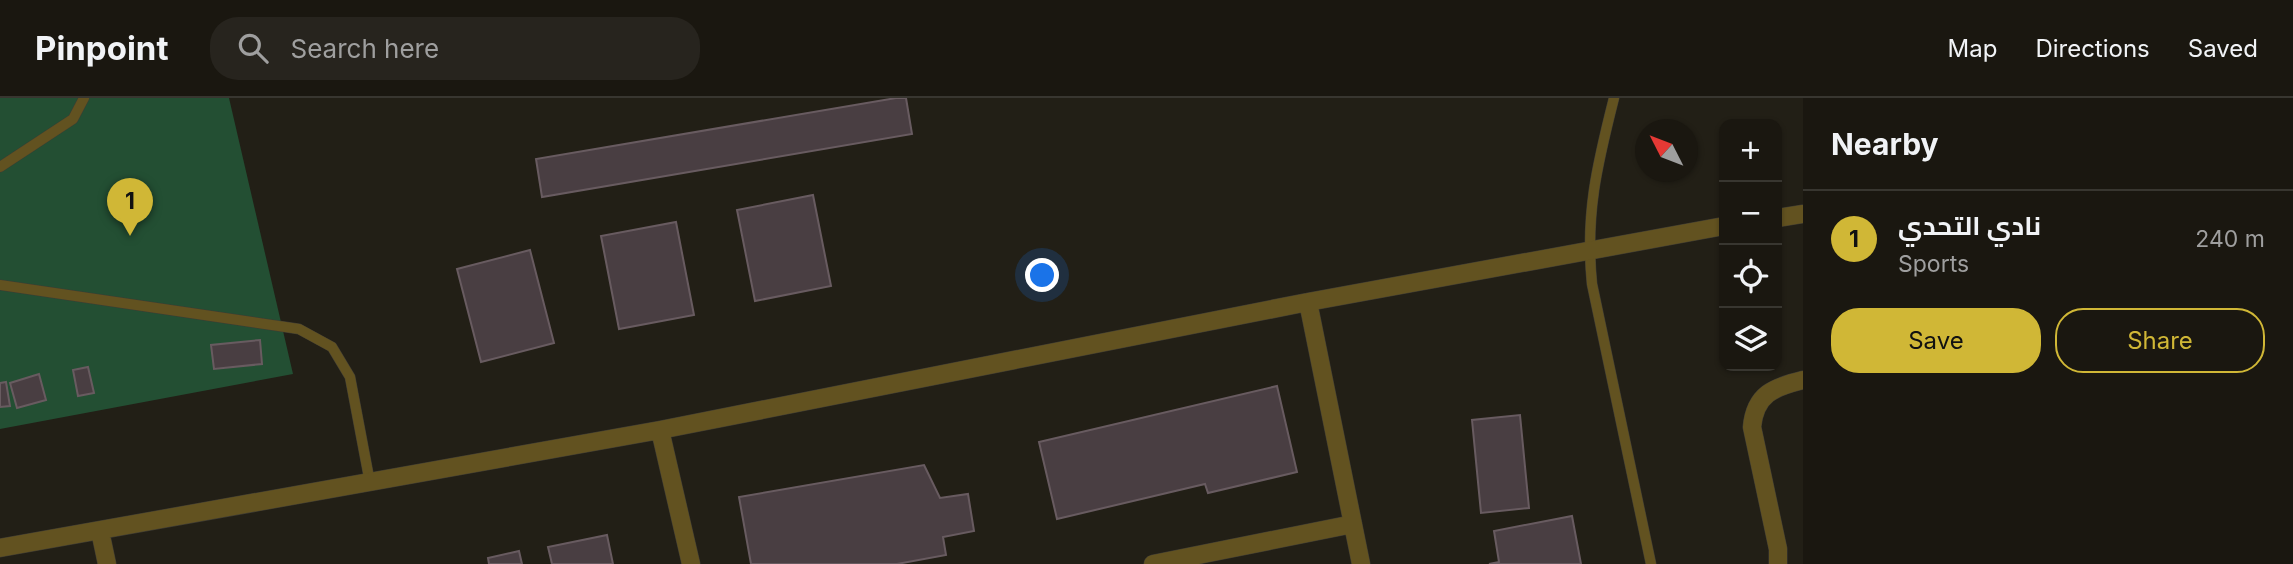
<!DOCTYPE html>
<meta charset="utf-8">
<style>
:root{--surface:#1a1710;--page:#27241e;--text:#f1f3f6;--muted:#9f9f9f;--line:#383630;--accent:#d0b736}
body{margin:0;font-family:Inter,Cairo,sans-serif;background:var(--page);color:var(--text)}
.controls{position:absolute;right:21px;top:21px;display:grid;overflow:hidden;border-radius:14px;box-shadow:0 2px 5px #0004}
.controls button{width:63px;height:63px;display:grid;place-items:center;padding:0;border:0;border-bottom:2px solid var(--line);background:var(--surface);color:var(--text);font:35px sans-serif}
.compass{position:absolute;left:1635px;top:21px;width:63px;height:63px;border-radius:50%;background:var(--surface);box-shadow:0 2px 5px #0004;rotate:312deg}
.you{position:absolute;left:1043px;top:178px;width:24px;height:24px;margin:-18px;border:5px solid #fff;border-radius:50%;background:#1a73e8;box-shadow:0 0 0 10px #1a73e833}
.badge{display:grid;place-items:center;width:46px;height:46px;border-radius:50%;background:var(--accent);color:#111;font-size:23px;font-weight:700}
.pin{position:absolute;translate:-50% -58px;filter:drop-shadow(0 2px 4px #0008)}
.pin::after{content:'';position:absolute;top:37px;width:24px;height:21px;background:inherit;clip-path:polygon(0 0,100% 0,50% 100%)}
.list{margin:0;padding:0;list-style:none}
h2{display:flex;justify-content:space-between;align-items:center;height:91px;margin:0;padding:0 28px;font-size:30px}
h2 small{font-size:23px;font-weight:400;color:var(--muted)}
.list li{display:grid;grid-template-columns:46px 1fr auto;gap:21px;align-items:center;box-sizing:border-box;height:98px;padding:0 28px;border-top:2px solid var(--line)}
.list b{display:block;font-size:26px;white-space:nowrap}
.list p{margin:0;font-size:23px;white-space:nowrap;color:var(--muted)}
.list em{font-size:23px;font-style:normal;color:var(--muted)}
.actions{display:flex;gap:14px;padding:21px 28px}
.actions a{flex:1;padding:16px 0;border:2px solid var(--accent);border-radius:28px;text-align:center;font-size:24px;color:var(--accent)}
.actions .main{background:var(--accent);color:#111}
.icon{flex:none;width:38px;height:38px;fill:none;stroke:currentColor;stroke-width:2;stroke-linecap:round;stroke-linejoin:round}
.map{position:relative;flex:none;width:1803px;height:466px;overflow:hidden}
header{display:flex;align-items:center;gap:42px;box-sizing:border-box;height:98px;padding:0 35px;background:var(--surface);border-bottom:2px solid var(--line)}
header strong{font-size:33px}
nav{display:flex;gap:38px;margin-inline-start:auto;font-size:24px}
.search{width:490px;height:63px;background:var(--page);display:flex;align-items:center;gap:18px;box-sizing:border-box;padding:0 24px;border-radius:28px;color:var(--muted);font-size:26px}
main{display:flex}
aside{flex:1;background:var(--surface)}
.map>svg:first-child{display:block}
</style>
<header>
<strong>Pinpoint</strong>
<div class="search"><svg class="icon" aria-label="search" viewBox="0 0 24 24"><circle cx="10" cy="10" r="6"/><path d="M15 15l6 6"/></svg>Search here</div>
<nav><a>Map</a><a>Directions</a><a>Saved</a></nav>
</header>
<main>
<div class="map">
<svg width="1803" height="466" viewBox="0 0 1803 466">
<rect width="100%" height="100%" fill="#221f16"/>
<!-- green -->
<path fill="#234f33" d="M0 0H229L293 276 0 331Z"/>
<!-- building -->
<path fill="#493e42" stroke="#685b60" stroke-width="2" d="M896 0H906L912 36 542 99 536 61Z
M813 97 831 188 755 203 737 112Z
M676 124 694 217 619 231 601 138Z
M530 152 554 245 481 264 457 171Z
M260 242 262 266 214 271 211 247Z
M88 269 94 295 78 298 73 272Z
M39 276 46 302 17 310 10 285Z
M6 284 10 308 0 309V285Z
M1277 288 1297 374 1208 395 1205 386 1057 421 1039 344Z
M1520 317 1529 410 1481 415 1472 322Z
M924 367 940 400 968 396 974 433 943 439 946 457 897 466H751L739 399Z
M1572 418 1581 466H1489L1499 464 1494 433Z
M607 437 613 466H552L548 449Z
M519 453 522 466H489L488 460Z"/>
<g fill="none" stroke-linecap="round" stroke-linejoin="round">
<!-- service casing -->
<g stroke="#3f3c34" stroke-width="11">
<path id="service" d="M1614 0C1597 67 1585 117 1592 186L1651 466
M0 69 73 21 84 0
M0 187 299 231 332 249 350 279 370 385"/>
</g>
<!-- minor casing -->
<g stroke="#3f3c34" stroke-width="19">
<path id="minor" d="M1777 120 1803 116
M1308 204 1361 466
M660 332 691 466
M100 433 107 466
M0 450 660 332 1308 204 1724 128
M1153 466 1353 426
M1778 466V451L1752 329C1755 296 1774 289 1803 282"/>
</g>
<!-- service -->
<use href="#service" stroke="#625220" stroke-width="10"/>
<!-- minor -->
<use href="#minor" stroke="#625220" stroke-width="18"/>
</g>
</svg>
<div class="controls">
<button>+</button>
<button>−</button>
<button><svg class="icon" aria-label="locate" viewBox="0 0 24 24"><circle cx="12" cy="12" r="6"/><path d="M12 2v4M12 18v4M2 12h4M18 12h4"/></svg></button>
<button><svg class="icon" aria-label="layers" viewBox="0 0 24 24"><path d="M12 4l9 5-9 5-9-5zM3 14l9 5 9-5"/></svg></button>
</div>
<svg class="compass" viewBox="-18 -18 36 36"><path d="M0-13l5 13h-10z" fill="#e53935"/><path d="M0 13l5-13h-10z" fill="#9f9f9f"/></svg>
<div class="you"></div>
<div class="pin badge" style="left:130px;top:138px">1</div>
</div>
<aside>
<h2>Nearby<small></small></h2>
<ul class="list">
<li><span class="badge">1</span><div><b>نادي التحدي</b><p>Sports</p></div><em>240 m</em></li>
</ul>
<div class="actions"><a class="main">Save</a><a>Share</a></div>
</aside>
</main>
